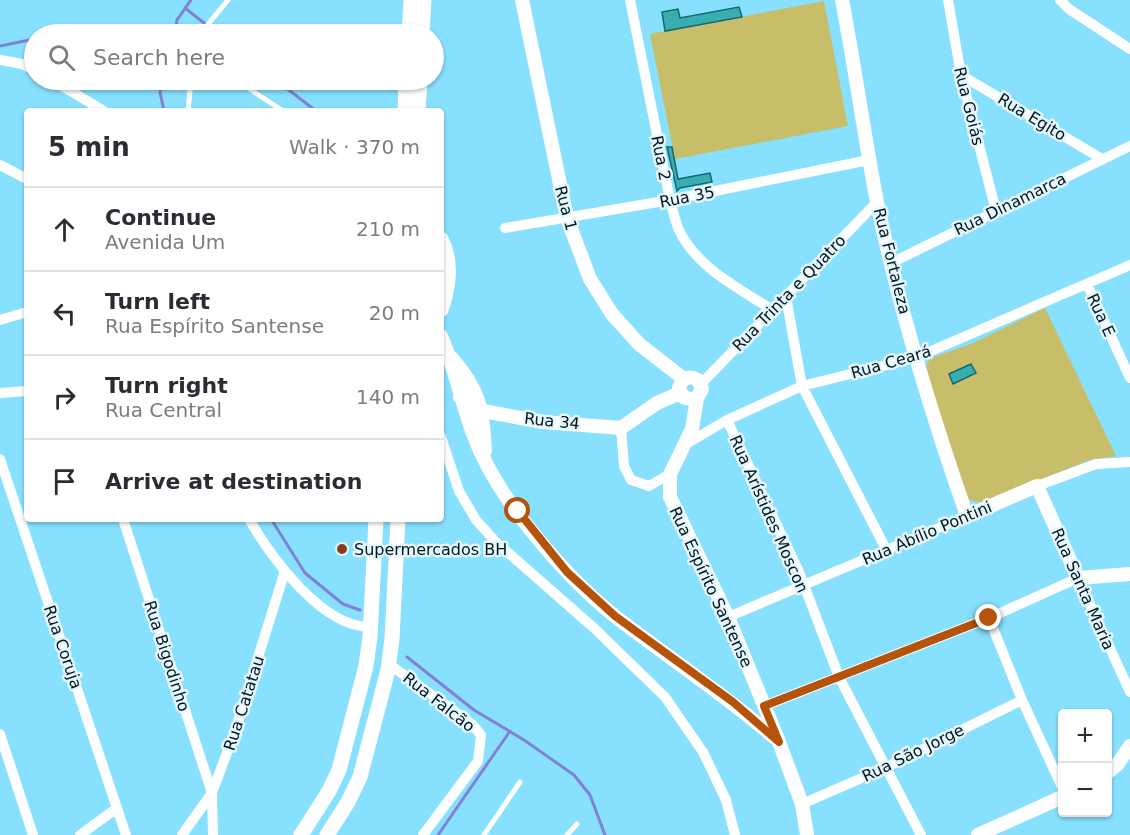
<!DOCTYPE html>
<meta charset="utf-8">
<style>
:root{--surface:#fff;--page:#f2f2f3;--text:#2b2b33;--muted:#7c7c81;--line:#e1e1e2}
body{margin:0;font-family:"DejaVu Sans",sans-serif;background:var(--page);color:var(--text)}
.controls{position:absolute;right:18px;bottom:18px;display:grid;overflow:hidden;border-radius:6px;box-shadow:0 2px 4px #0004}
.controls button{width:54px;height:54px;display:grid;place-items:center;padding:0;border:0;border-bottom:2px solid var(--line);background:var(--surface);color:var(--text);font:30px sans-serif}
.stop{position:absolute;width:18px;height:18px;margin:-14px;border:4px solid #b45309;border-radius:50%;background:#fff}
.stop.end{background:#b45309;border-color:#fff;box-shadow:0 2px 6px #0008}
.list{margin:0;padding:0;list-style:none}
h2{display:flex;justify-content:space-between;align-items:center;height:78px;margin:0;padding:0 24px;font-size:26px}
h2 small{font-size:20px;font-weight:400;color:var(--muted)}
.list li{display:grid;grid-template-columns:39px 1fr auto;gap:18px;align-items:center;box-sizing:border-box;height:84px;padding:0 24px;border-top:2px solid var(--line)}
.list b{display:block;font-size:22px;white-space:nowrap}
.list p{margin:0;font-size:20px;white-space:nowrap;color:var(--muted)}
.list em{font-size:20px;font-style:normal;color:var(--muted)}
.icon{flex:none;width:33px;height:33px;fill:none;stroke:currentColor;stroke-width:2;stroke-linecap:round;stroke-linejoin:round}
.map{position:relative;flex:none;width:1130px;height:835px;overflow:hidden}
.search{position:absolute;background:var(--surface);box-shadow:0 2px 4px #0004;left:24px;top:24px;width:420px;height:66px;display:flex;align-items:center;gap:15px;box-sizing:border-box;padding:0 21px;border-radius:33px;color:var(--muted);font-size:22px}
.panel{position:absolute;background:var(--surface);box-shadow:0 2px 4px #0004;left:24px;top:108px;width:420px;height:414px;border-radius:6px}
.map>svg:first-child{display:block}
</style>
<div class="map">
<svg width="1130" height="835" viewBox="0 0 1130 835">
<rect width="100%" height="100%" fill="#86e0fe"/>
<!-- green -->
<path fill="#c8bd69" d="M824 1 848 126 675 159 650 34Z
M1045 308 1116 456 1090 460 982 503 967 499 923 370 931 358 971 344Z"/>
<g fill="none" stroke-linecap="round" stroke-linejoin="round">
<!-- stream -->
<path stroke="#8082d5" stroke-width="3" d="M185 8 218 34
M65 34 120 29 175 34
M175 34 177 20 191 0
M0 46 34 39
M163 80 160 92 164 111
M276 80 316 111
M271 519 305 573 343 604 360 610
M407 657 474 710 524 740 574 775 590 795 605 835
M438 835 510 731"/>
</g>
<!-- building -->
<path fill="#3cacb3" stroke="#10696e" stroke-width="1.5" d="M739 7 742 17 665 31 662 12 678 9 680 18Z
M667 147H672L678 179 710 173 712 182 680 188 677 191Z
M971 364 976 373 953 384 949 374Z"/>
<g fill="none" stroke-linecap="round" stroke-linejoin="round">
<!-- service -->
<path stroke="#fff" stroke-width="5" d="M200 34 228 0
M236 80 283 111
M188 111 191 80
M484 835 520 782
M567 835 577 824"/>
<!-- minor -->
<path stroke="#fff" stroke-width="10" d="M630 0 670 200C673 210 675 222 680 232 698 268 738 288 771 309
M948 0 961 75 996 211
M1060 0 1069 9 1130 49
M0 60 22 64 34 70
M961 75 1102 159
M52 80 104 111
M0 165 27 179
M505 228 670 200 869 160
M891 263 1130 146
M1087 284 1130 378
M786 297 802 386 887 551
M0 320 27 312
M701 384 877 202
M0 393 27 391
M727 420 799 572 839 677 921 835
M621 428 624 466 631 480 649 486 670 474
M441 437 459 491 476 520 496 542 594 628 665 697 703 752 726 800 735 835
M686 444 727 420 802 386 915 358 1130 265
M0 459 126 835
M1037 486 1096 464 1130 462
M123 519 212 793
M249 519C271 557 322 628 371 627
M728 617 967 516
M989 618 1022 700 1062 787
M389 664 472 724 481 735 478 761 423 835
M764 706 989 618 1078 578 1130 692
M0 734 33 835
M802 804 887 767 1022 700
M80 835 117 808
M182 835 212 793
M213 835 212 793 235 731 285 571"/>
<!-- tertiary -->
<path stroke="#fff" stroke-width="14" d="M522 0 567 218 590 279 612 314 639 344 684 379
M842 0C855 67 864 135 877 202 899 309 931 413 967 516L1037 486 1078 578 1130 574
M441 336C459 377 464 421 485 461 511 513 570 581 616 617 669 658 724 694 775 738
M451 357C480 390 483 409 485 451
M460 397 472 407 483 411 543 422 621 428 657 403 680 393
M697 398 693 400 683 397 679 388C682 378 689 375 698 380L702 389 697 398 692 429 670 474V497L728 617 779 742 802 804 807 835
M1108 772 1117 765 1130 746
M978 835 1062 797"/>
<!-- secondary -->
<path stroke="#fff" stroke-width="15" d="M409 34 411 0
M422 34 424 0
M405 111 406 80
M418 111 420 80
M441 239C453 262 449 287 441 310
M301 835 329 791 339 770 366 666 370 637 376 519
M327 835 348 802 360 777 388 670 392 639 398 519"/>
</g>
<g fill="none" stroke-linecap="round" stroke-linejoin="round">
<!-- route -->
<path stroke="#b45309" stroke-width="8" d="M518 511 567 572 615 616 733 702 779 742 764 706 989 618"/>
</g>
<!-- markers -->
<circle fill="#863e21" stroke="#e5f6fc" stroke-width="2" cx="342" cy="549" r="6"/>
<g text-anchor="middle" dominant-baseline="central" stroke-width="5" stroke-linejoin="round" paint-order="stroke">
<!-- street labels -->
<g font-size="16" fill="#00171f" stroke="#e5f6fc">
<text transform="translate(969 106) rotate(76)">Rua Goiás</text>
<text transform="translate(1032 117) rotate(31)">Rua Egito</text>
<text transform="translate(661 158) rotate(79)">Rua 2</text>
<text transform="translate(687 197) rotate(-11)">Rua 35</text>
<text transform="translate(1010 204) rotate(-26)">Rua Dinamarca</text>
<text transform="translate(566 208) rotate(75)">Rua 1</text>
<text transform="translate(892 261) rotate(76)">Rua Fortaleza</text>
<text transform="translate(789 293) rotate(-46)">Rua Trinta e Quatro</text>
<text transform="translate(1101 315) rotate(65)">Rua E</text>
<text transform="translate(891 362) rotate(-16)">Rua Ceará</text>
<text transform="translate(552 421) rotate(6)">Rua 34</text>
<text transform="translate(769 514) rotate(66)">Rua Arístides Moscon</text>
<text transform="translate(927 533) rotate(-23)">Rua Abílio Pontini</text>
<text transform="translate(711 587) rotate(65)">Rua Espírito Santense</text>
<text transform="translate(1083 589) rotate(66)">Rua Santa Maria</text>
<text transform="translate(63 647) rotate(71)">Rua Coruja</text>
<text transform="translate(167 656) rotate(72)">Rua Bigodinho</text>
<text transform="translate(439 702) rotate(38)">Rua Falcão</text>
<text transform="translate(244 703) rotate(-72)">Rua Catatau</text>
<text transform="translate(913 753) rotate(-26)">Rua São Jorge</text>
</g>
<!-- poi labels -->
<g font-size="16" fill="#00171f" stroke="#e5f6fc" text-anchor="start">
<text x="354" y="549">Supermercados BH</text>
</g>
</g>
</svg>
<div class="controls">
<button>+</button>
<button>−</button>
</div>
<div class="stop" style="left:518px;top:511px"></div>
<div class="stop end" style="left:989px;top:618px"></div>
<div class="search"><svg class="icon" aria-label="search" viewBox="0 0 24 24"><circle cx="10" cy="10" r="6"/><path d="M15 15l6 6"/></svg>Search here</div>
<section class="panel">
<h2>5 min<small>Walk · 370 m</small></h2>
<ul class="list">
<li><svg class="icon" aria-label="ahead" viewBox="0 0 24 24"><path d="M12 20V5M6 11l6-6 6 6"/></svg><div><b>Continue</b><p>Avenida Um</p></div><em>210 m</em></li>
<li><svg class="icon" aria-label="left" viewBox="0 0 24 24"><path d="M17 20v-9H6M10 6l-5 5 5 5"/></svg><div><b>Turn left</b><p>Rua Espírito Santense</p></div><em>20 m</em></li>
<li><svg class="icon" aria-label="right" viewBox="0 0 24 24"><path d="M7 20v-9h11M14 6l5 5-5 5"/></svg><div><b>Turn right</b><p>Rua Central</p></div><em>140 m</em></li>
<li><svg class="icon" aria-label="arrive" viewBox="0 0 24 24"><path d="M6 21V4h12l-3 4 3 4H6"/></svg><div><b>Arrive at destination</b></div></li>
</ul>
</section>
</div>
